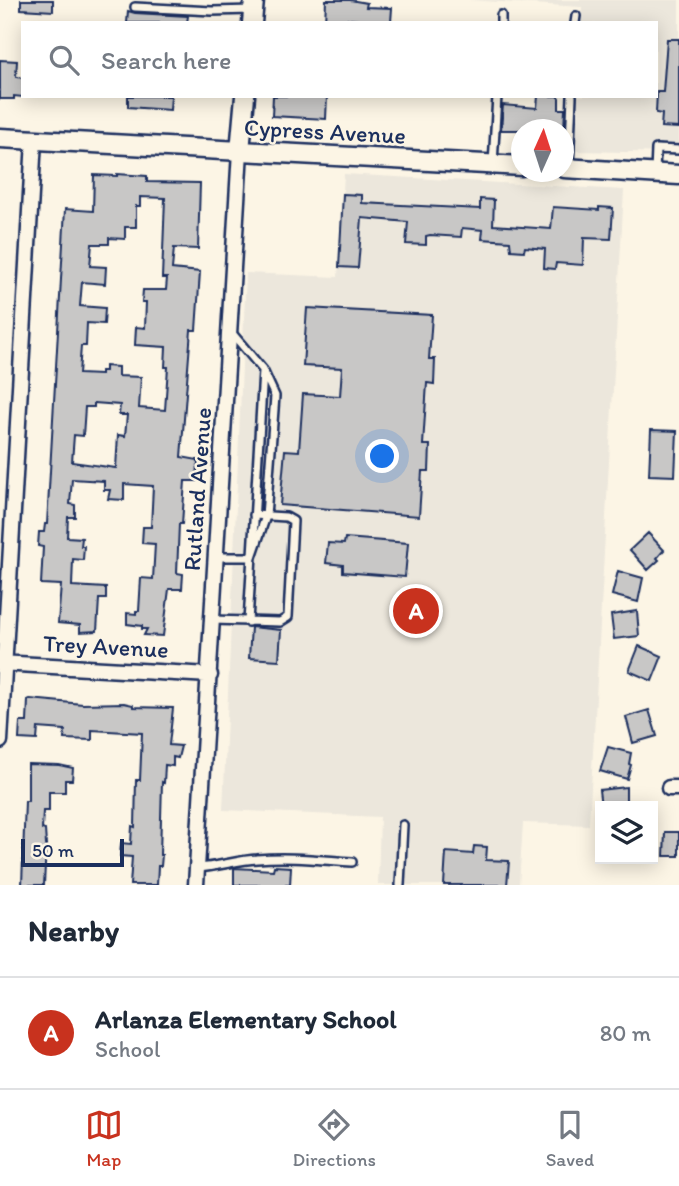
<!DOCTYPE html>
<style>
:root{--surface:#fff;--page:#f6f6f7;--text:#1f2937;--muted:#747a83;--line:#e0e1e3;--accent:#c8321e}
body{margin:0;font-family:Itim,sans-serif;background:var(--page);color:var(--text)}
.controls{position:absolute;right:21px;bottom:21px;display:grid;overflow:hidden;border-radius:0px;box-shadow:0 4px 18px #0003}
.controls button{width:63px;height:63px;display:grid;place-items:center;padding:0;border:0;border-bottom:2px solid var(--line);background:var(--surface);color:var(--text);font:35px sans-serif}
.compass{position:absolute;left:511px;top:119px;width:63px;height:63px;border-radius:50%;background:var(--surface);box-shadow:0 4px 18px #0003;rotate:3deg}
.scale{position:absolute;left:21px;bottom:18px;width:103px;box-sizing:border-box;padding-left:7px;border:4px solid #1b2f5e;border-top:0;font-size:19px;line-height:24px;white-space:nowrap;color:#1b2f5e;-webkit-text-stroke:5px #fcf5e5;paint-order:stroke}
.you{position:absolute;left:383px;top:457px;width:24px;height:24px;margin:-18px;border:5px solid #fff;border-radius:50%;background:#1a73e8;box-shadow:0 0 0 10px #1a73e833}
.badge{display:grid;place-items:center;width:46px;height:46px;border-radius:50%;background:var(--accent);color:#fff;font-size:23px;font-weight:700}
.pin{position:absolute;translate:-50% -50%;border:4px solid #fff;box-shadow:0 2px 7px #0006}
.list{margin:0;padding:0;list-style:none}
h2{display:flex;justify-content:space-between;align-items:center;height:91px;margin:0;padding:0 28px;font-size:30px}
h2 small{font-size:23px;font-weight:400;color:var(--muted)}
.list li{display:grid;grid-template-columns:46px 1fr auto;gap:21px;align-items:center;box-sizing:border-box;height:112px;padding:0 28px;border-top:2px solid var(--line)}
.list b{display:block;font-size:26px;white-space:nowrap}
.list p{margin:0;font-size:23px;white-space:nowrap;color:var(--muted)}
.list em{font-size:23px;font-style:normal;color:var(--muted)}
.icon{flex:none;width:38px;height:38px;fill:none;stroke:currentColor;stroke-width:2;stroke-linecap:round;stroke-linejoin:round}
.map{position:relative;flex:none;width:679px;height:885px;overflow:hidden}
.search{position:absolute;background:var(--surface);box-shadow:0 4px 18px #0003;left:21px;right:21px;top:21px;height:77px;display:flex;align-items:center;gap:18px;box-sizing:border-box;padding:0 24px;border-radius:0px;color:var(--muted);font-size:26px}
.sheet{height:203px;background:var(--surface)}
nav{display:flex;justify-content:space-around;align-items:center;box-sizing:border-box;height:98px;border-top:2px solid var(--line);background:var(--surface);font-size:19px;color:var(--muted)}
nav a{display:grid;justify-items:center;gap:4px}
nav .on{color:var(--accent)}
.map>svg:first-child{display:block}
</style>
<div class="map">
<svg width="679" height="885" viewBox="0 0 679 885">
<rect width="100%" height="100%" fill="#fcf5e5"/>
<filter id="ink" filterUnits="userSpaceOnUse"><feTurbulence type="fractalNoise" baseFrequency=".0143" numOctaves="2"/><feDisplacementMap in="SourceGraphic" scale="14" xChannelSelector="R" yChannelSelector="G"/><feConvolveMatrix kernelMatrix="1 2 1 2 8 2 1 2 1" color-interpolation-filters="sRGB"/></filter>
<g filter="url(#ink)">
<!-- built -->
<path fill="#ece7dc" d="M468 0H679V153L574 151 577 96H656V23H581L582 7Z
M344 174 624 190 589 825 523 823 519 885H378L380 817 223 810 246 273 338 277Z"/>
<!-- building -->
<path fill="#c8c7c6" stroke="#1b2f5e" stroke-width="2" fill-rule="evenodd" d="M21 0H53V11L21 9Z
M326 0H350L367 3 366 7 392 8 391 22 371 23V21L346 19V23H325Z
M128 11 135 13 188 16 187 23H127Z
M667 39H679V128L661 127 662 114 656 113 657 92H663Z
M0 60 17 61 16 77 23 78V97L14 96V99H0Z
M128 96H171L170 110 128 107Z
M273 96H327L326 119 272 116Z
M538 96H557L559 98V109H565L564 130H501L503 105 537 108Z
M117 174 147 176V182L200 183 198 249 174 248 172 269 200 272 196 330H191L181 457 198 460 197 481H185L182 524H179L177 573 183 574 182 589H169L163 636 144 635 147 629H142V626L127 624V613L136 614V611H139L141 578 153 579 155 544 142 543 143 527H151L153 486 124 484V500L108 499 110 490H104V481L72 479 70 504 75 505V517H68L67 537 82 538 81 546H84L83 560 73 559 72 586 106 588V599H99L97 631 80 632V625L58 623 61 585 41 584 43 547 38 546 39 532H44L45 524H47L65 209 93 211 94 175 117 176ZM140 197 165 198 162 278H167L166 290H143L142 302H146L145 328 136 327 135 345 166 347 165 367H168L165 410 139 408 141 377 118 376V367L105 366V371H101V375L79 374 81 346H86L87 323 104 324 105 308 80 306 82 282 105 284 106 267 90 266 92 244H109V238L125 239V227H136V206H140ZM94 403 120 405 119 415H127L125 436 118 435 116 468 72 462 74 435 83 436 85 407H94Z
M343 194 362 195V203L480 209V199L494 200 493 225 551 229 553 207 599 210V207L613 208 611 239 584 238 583 265 556 263 555 269 544 268 545 249 525 247 524 251 511 250 510 241 482 239 483 230 462 228 461 237 430 235 426 236V245L406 244 408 222 362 218 358 268 339 267Z
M307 308 432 315 429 359H435L434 384 427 383 423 445H430L429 471H422L419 516 280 505 285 450 299 451 303 394 340 396 342 368 303 366Z
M651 430 677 431 675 476 649 475Z
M648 533 664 550 657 558 659 560 648 570 630 550Z
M345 538 408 543 405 577 343 572V565L326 563 328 543 344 544Z
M618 571 643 578 638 602 612 595Z
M637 611 639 636 614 639 611 615Z
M251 627 281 630 279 660 249 658Z
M639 646 662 656 652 681 629 671Z
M30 699 83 704 124 703 133 705V707L173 708 169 745 181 746 178 758 173 757V766L165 765 164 783 162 782 160 855H162L161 866H158L157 885H130L132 857 120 856 121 843 131 844 132 826 135 827 136 780H140L142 733 92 730V740L64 739 65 730 38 728 37 740 19 739 20 722H27L28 700Z
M649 710 657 736 633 743 626 717Z
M608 747 631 753 629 764 631 765 627 779 600 771Z
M28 764 59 765 73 768 72 780H65V792H49V811H43L42 829 45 830 46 845 44 885H22L25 801H28Z
M626 787V806H601L599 790Z
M665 832H679V856H664Z
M474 846 487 847 486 860 509 861 507 885H444L446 852 473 854Z
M274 866 291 867 290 885H234V868L273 870Z"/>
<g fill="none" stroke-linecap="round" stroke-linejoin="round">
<!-- service casing -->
<g stroke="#1b2f5e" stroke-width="12">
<path id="service" d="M135 7 212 11 253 10
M501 23V15
M575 23 576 16
M493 164 497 96
M569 168 572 96
M655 173 656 149 679 150
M217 557H252L266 516 275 396 263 370 231 332
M213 620 280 622 288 617 293 521 286 517 254 515
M248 622 263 371
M197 868C218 867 237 860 257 859 289 856 321 860 352 862
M400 885 403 825"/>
</g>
<!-- minor casing -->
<g stroke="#1b2f5e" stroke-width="19">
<path id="minor" d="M0 663 210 675
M0 741 34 140
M669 788H679
M196 885 240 151"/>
</g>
<!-- tertiary casing -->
<g stroke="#1b2f5e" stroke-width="23">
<path id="tertiary" d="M252 23 254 0
M0 138 522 166
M240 151 245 96
M564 168 679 175"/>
</g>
<!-- service -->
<use href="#service" stroke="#fcf5e5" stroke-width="7"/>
<!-- minor -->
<use href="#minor" stroke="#fcf5e5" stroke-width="14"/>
<!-- tertiary -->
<use href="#tertiary" stroke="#fcf5e5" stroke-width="18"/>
</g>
</g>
<g text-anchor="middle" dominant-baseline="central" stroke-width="5" stroke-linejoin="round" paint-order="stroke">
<!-- street labels -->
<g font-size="24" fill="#1b2f5e" stroke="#fcf5e5">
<text transform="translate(325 131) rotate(3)">Cypress Avenue</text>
<text transform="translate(197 489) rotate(-86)">Rutland Avenue</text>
<text transform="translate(106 646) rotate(3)">Trey Avenue</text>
</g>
</g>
</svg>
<div class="controls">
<button><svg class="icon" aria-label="layers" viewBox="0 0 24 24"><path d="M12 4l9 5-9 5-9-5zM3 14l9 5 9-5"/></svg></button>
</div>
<svg class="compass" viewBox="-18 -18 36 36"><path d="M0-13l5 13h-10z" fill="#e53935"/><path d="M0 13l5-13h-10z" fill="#747a83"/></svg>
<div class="scale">50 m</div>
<div class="you"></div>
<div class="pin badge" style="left:416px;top:611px">A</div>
<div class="search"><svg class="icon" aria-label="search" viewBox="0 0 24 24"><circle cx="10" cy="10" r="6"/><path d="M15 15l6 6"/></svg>Search here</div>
</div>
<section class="sheet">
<h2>Nearby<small></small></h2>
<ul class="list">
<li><span class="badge">A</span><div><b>Arlanza Elementary School</b><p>School</p></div><em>80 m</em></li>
</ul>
</section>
<nav>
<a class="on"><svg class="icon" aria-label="map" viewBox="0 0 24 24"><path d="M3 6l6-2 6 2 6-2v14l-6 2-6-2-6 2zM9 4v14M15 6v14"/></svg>Map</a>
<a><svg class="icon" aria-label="directions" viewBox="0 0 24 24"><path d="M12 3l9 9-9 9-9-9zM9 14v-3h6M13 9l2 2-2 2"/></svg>Directions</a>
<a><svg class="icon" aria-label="saved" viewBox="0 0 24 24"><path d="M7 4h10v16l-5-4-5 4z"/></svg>Saved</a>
</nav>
